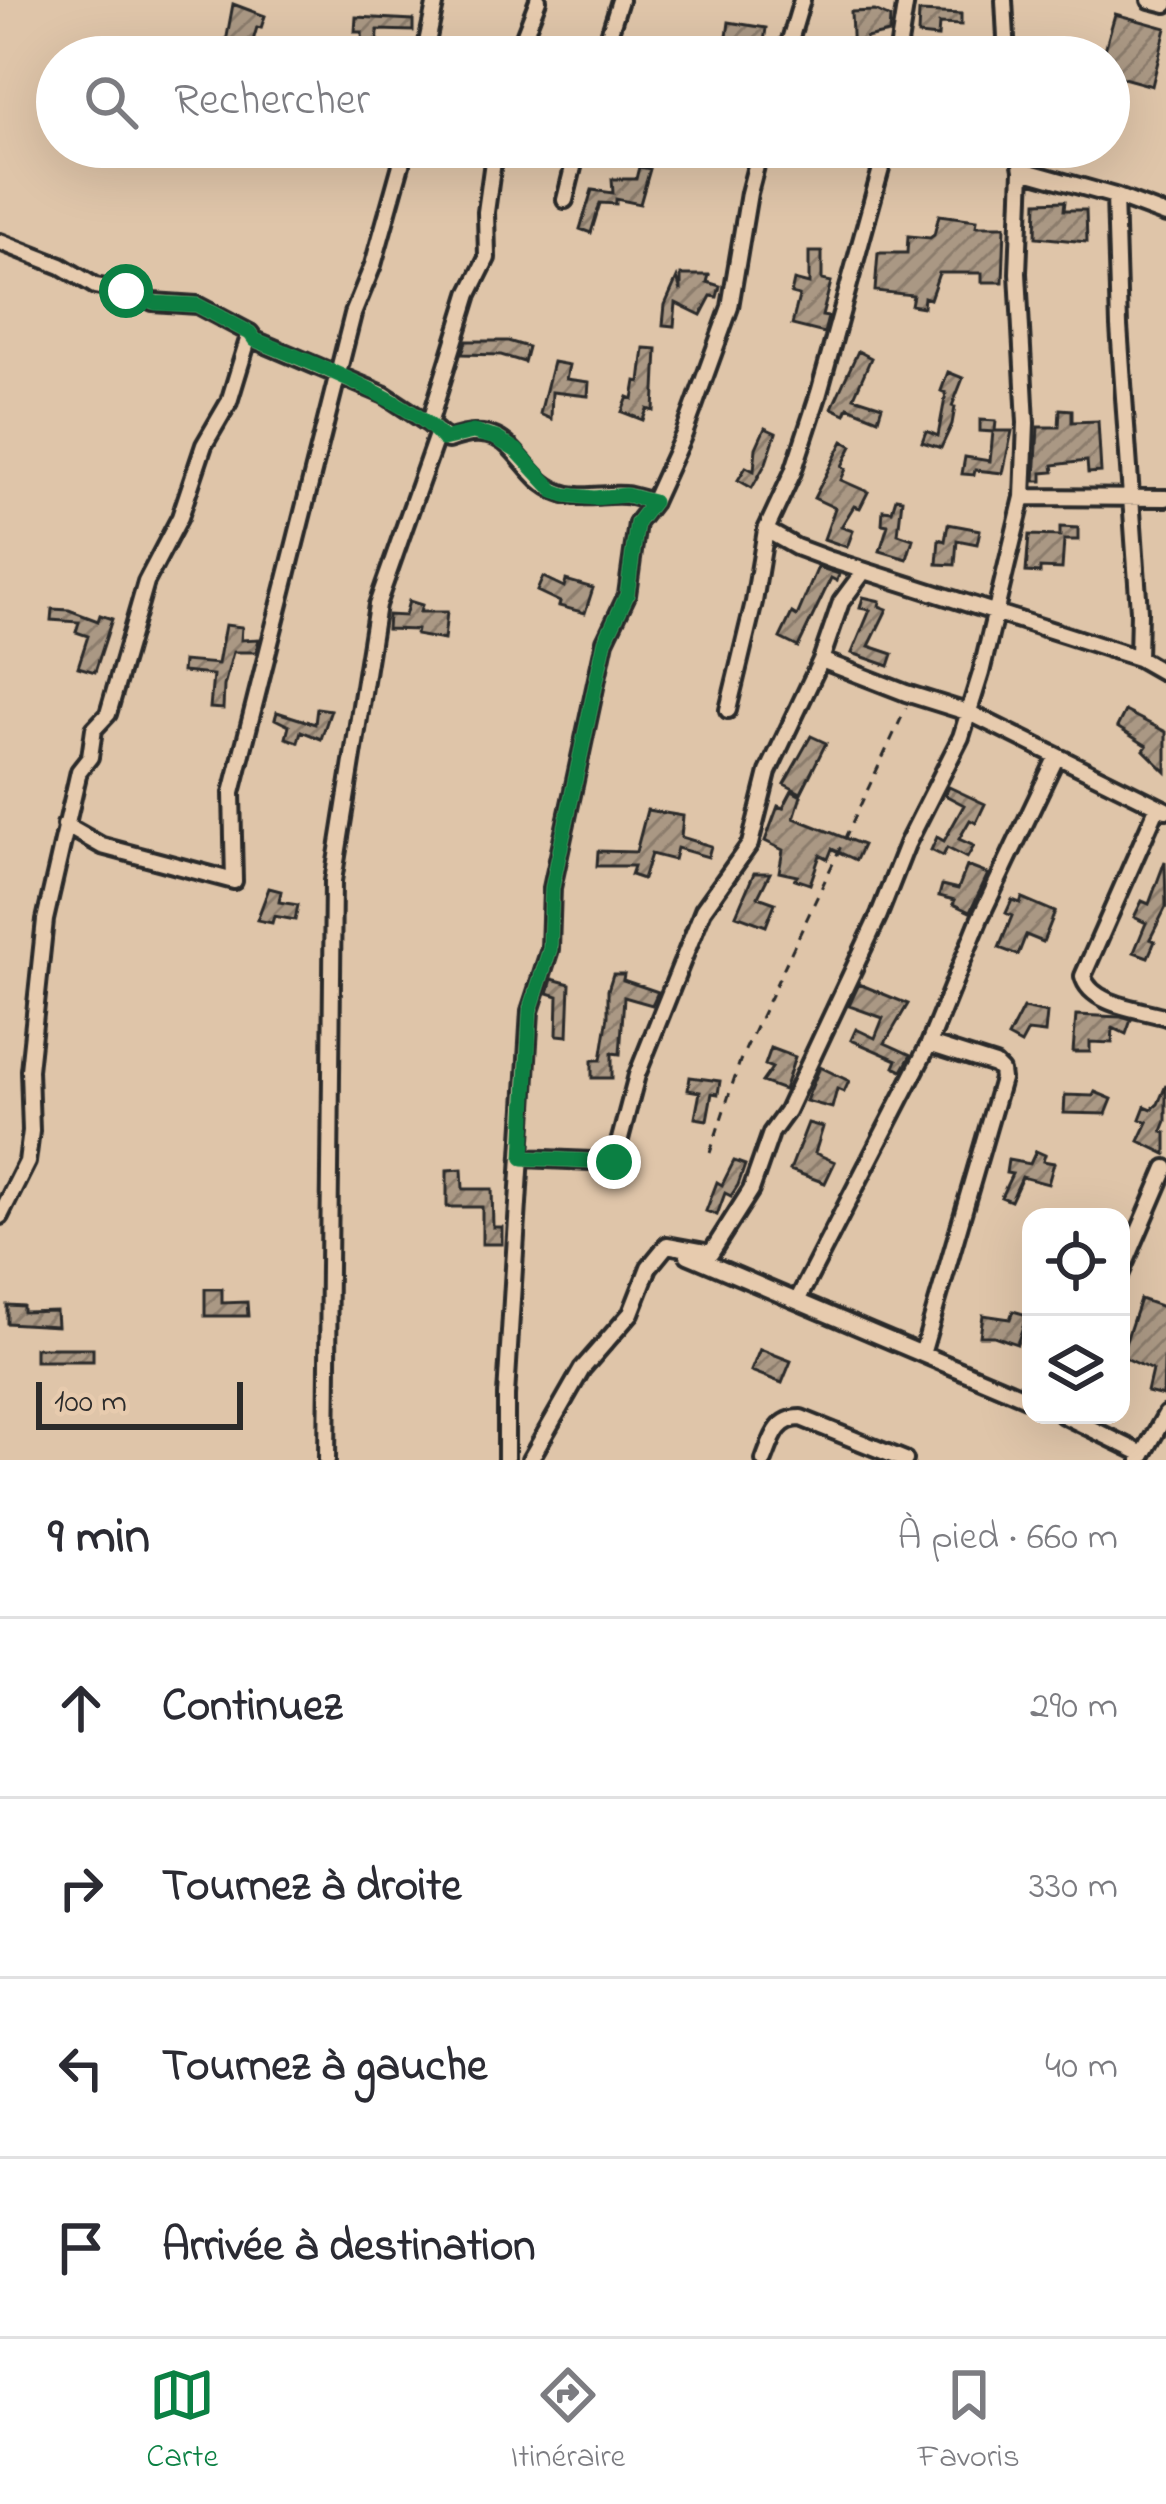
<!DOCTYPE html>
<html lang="fr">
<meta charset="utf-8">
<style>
:root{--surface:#fff;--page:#f2f2f3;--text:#2b2b33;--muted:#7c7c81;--line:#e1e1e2;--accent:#0b8043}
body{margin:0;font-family:"Indie Flower",sans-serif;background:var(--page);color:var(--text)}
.controls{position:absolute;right:36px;bottom:36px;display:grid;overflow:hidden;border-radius:24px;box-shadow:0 12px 48px #0002}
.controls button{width:108px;height:108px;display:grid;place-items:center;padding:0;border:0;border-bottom:3px solid var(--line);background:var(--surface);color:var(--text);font:60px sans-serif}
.scale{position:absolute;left:36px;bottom:30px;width:207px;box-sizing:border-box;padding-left:12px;border:6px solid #2b2b2b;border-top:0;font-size:33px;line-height:42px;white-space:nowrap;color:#2b2b2b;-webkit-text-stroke:9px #e7cbae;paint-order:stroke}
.stop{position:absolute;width:36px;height:36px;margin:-27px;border:9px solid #0b8043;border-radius:50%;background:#fff}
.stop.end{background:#0b8043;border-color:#fff;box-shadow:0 3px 12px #0008}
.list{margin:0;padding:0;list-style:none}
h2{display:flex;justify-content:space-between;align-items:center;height:156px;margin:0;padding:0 48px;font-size:51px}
h2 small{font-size:39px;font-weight:400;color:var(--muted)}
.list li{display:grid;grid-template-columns:78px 1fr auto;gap:36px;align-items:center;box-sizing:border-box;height:180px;padding:0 48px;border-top:3px solid var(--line)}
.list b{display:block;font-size:45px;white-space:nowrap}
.list em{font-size:39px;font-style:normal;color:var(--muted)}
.icon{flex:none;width:66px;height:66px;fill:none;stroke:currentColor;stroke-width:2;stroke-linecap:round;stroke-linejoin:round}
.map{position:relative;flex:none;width:1166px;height:1460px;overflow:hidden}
.search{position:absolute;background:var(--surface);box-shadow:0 12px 48px #0002;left:36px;right:36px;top:36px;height:132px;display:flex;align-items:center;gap:30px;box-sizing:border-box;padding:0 42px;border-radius:66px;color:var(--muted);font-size:45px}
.sheet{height:876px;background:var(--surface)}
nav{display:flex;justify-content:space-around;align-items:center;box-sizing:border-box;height:168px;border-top:3px solid var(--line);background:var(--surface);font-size:33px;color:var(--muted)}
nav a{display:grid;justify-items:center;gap:6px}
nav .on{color:var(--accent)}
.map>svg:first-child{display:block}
</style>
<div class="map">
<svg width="1166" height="1460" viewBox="0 0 1166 1460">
<defs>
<pattern id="building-hatch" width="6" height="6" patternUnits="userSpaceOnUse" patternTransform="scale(3)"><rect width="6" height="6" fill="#aa9884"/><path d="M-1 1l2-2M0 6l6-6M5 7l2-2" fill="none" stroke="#8b7c6c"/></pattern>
</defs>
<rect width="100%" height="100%" fill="#dfc5a9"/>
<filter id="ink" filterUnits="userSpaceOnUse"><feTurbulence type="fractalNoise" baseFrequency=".00833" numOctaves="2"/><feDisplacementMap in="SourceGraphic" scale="24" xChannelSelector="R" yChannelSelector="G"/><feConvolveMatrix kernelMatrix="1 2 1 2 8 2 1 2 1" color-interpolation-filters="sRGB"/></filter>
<g filter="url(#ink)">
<!-- building -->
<path fill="url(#building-hatch)" stroke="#2b2b2b" stroke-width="3" d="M233 4 265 16 261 28 257 27 251 48 226 42Z
M875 11 890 18 889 33 866 38 867 57H853L851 12Z
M919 12 961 14V25L939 24 938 37 918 35Z
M1115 14 1166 28 1152 86 1109 74V57H1103Z
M356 17 413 20V31L378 30 377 57H363L362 32H355Z
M729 22 766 28 764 42 747 39 744 57H706V45L726 44Z
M639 167 650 169 640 204 616 199V204L600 203 591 233 580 229 592 190 613 193 612 179H636Z
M1065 201 1064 210H1086L1087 242 1036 237 1037 202Z
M939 215 977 220 976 226H1005L1003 282H982V273H939L930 299 924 297 923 307 911 305 913 295 875 291 878 253H907L908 236 930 238 934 235Z
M809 252H822V280L831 282 822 316 828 317 824 333 792 325 799 296 791 294 794 280 809 284Z
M681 275H709L707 282 720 286 717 297 711 296 701 315 676 303 674 326 663 325 665 305 677 278 681 291Z
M466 341H508L528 347 524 362 501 355 462 354Z
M644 348 657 349 654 411 647 409 643 420 622 412 628 397 633 399 636 381 640 382Z
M858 351 871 358 854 397 882 406 878 419 848 407 845 414 832 408Z
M553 362 569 365 566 379 589 382 588 396 552 392 551 419 540 414Z
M948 372 963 378 952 406 955 407 952 424 941 448 922 442 926 431 938 436 946 393 941 391Z
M1060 409 1072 410V422L1098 421 1101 472 1088 473 1087 461 1053 465 1054 472 1042 473V481H1035L1038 427H1059Z
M980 420 996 421 995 431H1012L1003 473 975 470 974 475 962 474 965 457 990 461 993 432 980 431Z
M765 428 776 433 766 463 752 488 738 480 746 467 754 471 756 448Z
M843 441 852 446 842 466 846 469 841 480 868 492 860 508 854 506 841 527 853 531 847 547 824 539 835 508 814 498Z
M896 498 902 499 898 534 913 539 907 559 880 551 888 525 882 524 883 510 892 511Z
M948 524 980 530 977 544 957 540 955 565 937 564 939 539 945 541Z
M1060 527 1078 528V540H1064L1062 569 1040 568V573L1026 572 1029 535 1060 536Z
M818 567 839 574 837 581 831 578 798 647 780 638 792 613 797 616Z
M543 577 564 587 566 580 593 588 585 613 559 606 560 602 537 591Z
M863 597 880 601 879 606 887 609 869 646 893 654 889 666 852 653 870 610 860 608Z
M409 601 422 605 420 612H447L444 640 416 635 417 630 387 629 388 615 405 616Z
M52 609 69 610 98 621 100 615 112 619 95 672 78 667 88 636 76 632 79 622 51 620Z
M225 625 242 627 241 640 259 639 256 652H233L224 686 223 709 210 708 213 675 182 672 183 661 218 664Z
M317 708 331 710 321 739 301 731 298 742 286 738 289 726 275 719 277 712 315 724Z
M1125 711 1166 732V772L1144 750 1147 746 1117 727Z
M811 736 826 743 801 793 784 784Z
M949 787 985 804 976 823 970 820 959 839 974 846 967 858 947 848 943 856 931 850 937 837 944 841 964 805 945 795Z
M792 791 801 796 794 818 863 845 856 860 832 849 828 859 820 855 810 884 795 879 797 876 779 872 783 850 765 841 778 806 783 808Z
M647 810 683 816 681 837 711 846 708 857 677 848 674 860 651 854 643 879 631 875 634 866H597L598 851 636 852Z
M1165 861 1166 907 1150 939 1155 941 1148 957 1134 952 1146 923 1134 917 1142 901 1149 904Z
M967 866 988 874 970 912 953 904 955 900 939 896 942 885 958 889Z
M754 873H770L758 897 775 903 766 926 736 915Z
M269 888 281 891 279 902 298 905 295 920 274 916 272 923 257 920Z
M1022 898 1055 912 1043 942 1026 935 1018 955 999 948 1012 916 1006 913 1012 900 1020 903Z
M613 974H624L623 980 658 992 652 1005 624 997 620 1054 612 1053V1078H592V1060H601L608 1016V990Z
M552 979 570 984 568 1036 557 1035 558 996 548 993Z
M859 984 908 1004 885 1043 911 1055 902 1071 894 1067 897 1060 851 1040 856 1029 875 1038 883 1018 849 1006Z
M1023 1008 1047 1013 1045 1033 1028 1031 1021 1044 1008 1037Z
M1076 1015 1121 1017 1131 1020 1126 1034 1113 1028 1112 1043 1090 1042V1052H1073Z
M771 1048 795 1057 784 1090 762 1082 772 1068 765 1065Z
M820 1067 849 1081 844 1092 837 1089 832 1108 806 1101Z
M690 1077 720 1081 718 1094 712 1093 707 1120 695 1118 700 1092 688 1090Z
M1166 1085V1121L1162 1131 1166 1133V1154L1139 1141 1148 1122 1140 1119 1145 1106 1152 1109 1158 1104Z
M1095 1092 1112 1099 1106 1114 1064 1113 1065 1095 1093 1096Z
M808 1123 823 1127 815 1153 835 1162 825 1183 790 1170Z
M1036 1151 1045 1155 1043 1161 1054 1163 1048 1184 1022 1177 1011 1201 1001 1197 1012 1174 1006 1173 1008 1160 1030 1164Z
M734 1161 745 1165 738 1185 731 1196 725 1193 717 1215 706 1211 717 1182 722 1185Z
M462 1169 463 1189H492L493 1227H502V1244H482V1207H447V1170Z
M205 1289H222V1303L247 1302 248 1316H205Z
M1140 1299 1166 1308 1163 1396 1147 1392 1152 1370 1121 1356Z
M7 1305 23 1306V1312L56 1311 57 1326 7 1323Z
M1013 1311 1027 1315 1017 1344 994 1336H980L983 1315 1010 1319Z
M35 1348H93V1361H35Z
M760 1349 791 1361 782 1383 751 1371Z"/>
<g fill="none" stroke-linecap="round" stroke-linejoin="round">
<!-- minor casing -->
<g stroke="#2b2b2b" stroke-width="22">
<path id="minor" d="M1004 0 1007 57
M1150 0 1166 4
M424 57 436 0
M516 57 538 0
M602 57 620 0
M785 57 802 0
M897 57 906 0
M1022 170 1115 196 1166 215
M1115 196 1119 326 1139 611 1138 658
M565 200 578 147
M0 242 61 266 95 286 134 293 153 302 197 305 250 333 255 340 385 395 429 424
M438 432 448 440C516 414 515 475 559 492 581 501 603 493 625 495 634 496 645 500 653 502
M1023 497 1166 498
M766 530 796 547 831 560 1138 658 1166 674
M821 660 906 693 970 713 1166 810
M728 710 754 602 766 530 793 472 819 393 887 147
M1158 806 1083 976C1090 1005 1140 1009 1166 1017
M65 825 102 846 234 881 232 793 353 314 373 265 406 147
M523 1158 614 1162 637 1075 703 910 750 844 768 772 821 660 841 602 864 571
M0 1216 27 1162 31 1131 29 1070 45 920 79 771 90 757 94 729 108 714 146 582 180 517 204 445 229 402 250 333
M688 1255 1031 1400
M1121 1273 1166 1168
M797 1301 929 1044 980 918 1057 756
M923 1351 1002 1079 1001 1071 995 1065 929 1044
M1063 1415 1143 1454
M327 1460 333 881 377 605 438 432 429 424 469 294 487 258 486 212 495 147
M506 1460V1396L530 1011 550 949 552 888 605 641 627 595 637 523 653 502 684 434 730 307 749 193 761 147
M530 1460 582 1369 631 1313 649 1267 667 1245 711 1253 751 1190 771 1133 787 1111 879 915 907 844 961 737 981 673 1023 497 1026 423 1018 273 1022 170 1018 147
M764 1460C772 1440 776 1418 801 1418L905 1460
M1140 1460 1166 1414"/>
</g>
<!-- path -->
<path stroke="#2b2b2b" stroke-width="3" stroke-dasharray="9 9" stroke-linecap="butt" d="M710 1153 740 1061 906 708"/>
<!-- minor -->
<use href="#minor" stroke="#e7cbae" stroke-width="14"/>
</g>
</g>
<g fill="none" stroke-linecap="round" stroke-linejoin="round" filter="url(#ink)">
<!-- route -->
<path stroke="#0b8043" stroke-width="15" d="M126 291 156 303 197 305 250 333 255 340C298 357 419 404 443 439L473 432 496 438 517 451 554 491 565 495 594 498 626 495 653 502 637 523 627 595 605 641 552 888 550 949 530 1011 523 1158 614 1162"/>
</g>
</svg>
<div class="controls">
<button><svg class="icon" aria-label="locate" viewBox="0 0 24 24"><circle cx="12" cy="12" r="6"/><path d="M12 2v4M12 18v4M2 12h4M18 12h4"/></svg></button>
<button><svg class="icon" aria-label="layers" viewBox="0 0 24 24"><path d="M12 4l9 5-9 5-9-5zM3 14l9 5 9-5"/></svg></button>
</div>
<div class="scale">100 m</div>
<div class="stop" style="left:126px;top:291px"></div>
<div class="stop end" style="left:614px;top:1162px"></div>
<div class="search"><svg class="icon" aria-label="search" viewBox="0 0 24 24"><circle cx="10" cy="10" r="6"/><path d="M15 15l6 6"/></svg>Rechercher</div>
</div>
<section class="sheet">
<h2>9 min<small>À pied · 660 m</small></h2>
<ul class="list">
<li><svg class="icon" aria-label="ahead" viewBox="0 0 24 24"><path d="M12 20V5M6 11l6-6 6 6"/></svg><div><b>Continuez</b></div><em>290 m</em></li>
<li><svg class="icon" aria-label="right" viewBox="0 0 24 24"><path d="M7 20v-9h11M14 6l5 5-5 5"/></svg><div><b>Tournez à droite</b></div><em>330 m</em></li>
<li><svg class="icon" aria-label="left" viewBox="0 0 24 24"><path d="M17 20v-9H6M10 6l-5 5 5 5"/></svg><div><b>Tournez à gauche</b></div><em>40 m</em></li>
<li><svg class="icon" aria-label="arrive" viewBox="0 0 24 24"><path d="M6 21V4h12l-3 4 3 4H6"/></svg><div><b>Arrivée à destination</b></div></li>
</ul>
</section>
<nav>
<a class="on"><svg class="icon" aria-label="map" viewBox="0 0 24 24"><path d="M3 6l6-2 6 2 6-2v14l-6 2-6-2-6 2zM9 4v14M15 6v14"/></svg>Carte</a>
<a><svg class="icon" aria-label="directions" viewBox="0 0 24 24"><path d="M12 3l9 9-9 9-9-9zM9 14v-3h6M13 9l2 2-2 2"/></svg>Itinéraire</a>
<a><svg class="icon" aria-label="saved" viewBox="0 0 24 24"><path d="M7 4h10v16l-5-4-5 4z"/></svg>Favoris</a>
</nav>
